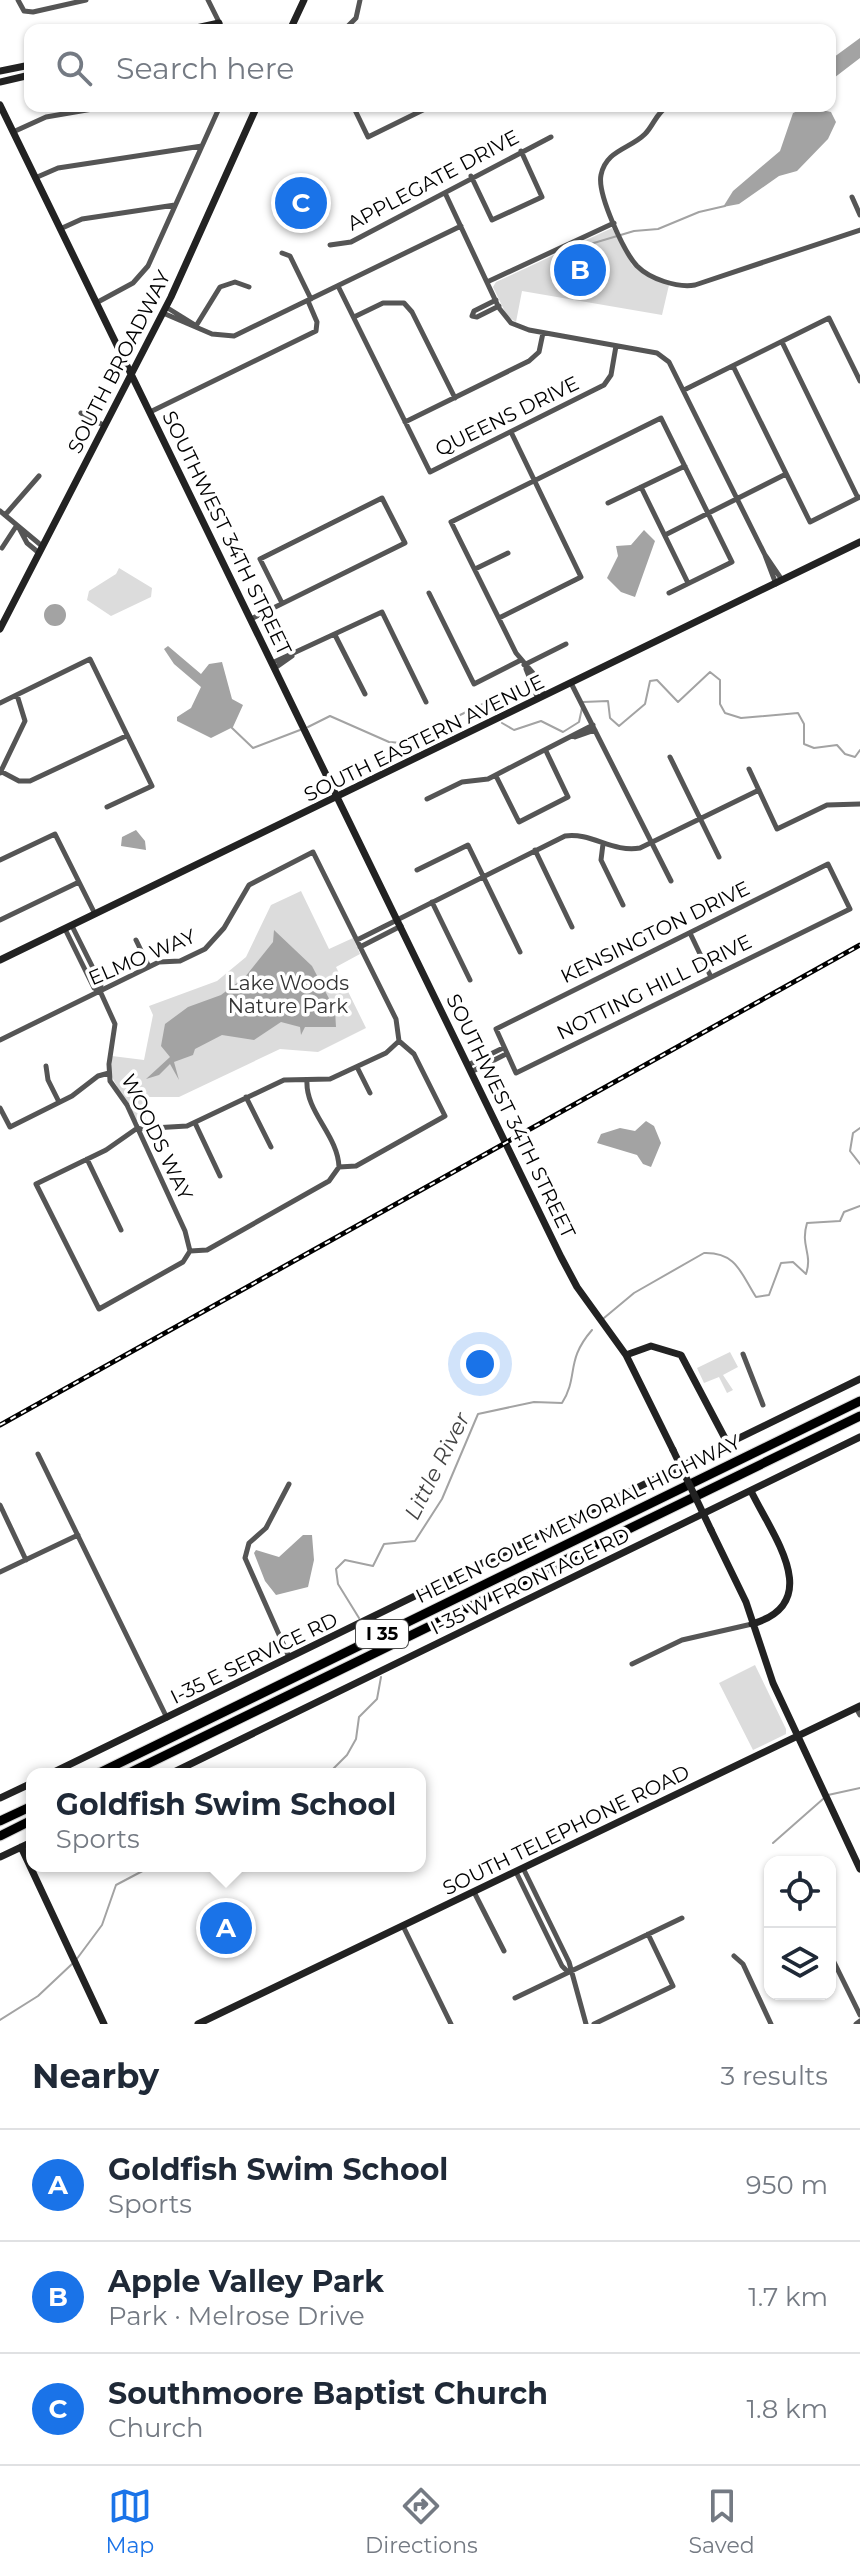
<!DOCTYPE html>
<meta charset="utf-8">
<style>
:root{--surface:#fff;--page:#f6f6f7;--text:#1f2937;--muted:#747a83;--line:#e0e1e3;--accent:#1a73e8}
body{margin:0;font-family:Montserrat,sans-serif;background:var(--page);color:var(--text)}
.controls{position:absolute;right:24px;bottom:24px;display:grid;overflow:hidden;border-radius:16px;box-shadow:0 2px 6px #0004}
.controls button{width:72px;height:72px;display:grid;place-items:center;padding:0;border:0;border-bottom:2px solid var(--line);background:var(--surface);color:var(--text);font:40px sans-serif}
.you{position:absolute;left:480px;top:1364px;width:28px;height:28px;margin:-20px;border:6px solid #fff;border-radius:50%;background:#1a73e8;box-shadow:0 0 0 12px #1a73e833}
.badge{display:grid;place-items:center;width:52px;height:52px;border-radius:50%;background:var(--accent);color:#fff;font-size:26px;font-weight:700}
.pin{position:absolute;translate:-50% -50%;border:4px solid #fff;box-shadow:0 2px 8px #0006}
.popup{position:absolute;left:26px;top:1768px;width:400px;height:104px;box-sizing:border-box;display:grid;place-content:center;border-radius:16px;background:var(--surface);filter:drop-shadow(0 2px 6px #0005);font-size:26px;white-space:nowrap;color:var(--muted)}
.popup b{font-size:30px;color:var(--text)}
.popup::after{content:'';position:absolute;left:50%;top:100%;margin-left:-16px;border:16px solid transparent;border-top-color:var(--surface)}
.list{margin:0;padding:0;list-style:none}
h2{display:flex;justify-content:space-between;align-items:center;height:104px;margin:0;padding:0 32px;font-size:34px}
h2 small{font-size:26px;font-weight:400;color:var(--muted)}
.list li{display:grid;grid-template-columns:52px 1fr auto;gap:24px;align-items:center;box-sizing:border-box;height:112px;padding:0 32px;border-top:2px solid var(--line)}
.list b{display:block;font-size:30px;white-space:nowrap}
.list p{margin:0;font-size:26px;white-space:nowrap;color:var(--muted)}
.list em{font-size:26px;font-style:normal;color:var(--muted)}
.icon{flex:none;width:44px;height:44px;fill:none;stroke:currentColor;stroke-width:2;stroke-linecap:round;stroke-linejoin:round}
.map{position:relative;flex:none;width:860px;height:2024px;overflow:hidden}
.search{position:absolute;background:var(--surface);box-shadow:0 2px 6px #0004;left:24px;right:24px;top:24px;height:88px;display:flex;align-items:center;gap:20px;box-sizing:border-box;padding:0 28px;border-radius:16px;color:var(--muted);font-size:30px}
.sheet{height:440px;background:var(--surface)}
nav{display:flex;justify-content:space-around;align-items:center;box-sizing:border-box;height:112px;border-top:2px solid var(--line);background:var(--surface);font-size:22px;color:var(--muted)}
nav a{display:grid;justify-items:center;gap:4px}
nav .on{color:var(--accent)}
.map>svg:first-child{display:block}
</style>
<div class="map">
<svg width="860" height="2024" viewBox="0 0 860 2024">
<rect width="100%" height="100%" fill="#fff"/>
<!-- green -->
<path fill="#dcdcdc" d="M612 228 632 265 645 275 669 285 662 315 522 291 516 322 507 316 493 287 496 282Z
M119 568 152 588 151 597 111 616 87 600 89 591 116 574Z
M301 891 329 949 353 938 360 954 336 967 366 1028 318 1052 280 1049 179 1097H144L146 1124 137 1123 112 1077V1056L144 1060 153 1015 149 1006 217 981 246 957 271 905Z
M730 1352 738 1367 723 1375 733 1390 727 1393 719 1377 704 1383 697 1368Z
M755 1665 786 1729V1734L753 1750 719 1683Z
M232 1914 241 1933 222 1942 211 1923Z"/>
<!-- water -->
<path fill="#a3a3a3" d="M860 38V58L830 81V60Z
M807 107 831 112 836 122 828 139 797 171 779 176 739 204 723 207 733 191 780 151 793 113Z
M644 530 655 541 635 597 621 592 607 578 618 556 616 546 631 545Z
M44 615a11 11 0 1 1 22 0a11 11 0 1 1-22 0Z
M168 646 201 674 209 664 222 662 232 699 243 705 233 727 211 738 177 721V717L191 708 201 687 174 664 164 649Z
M136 830 145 841 146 850 121 846 122 837Z
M274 930 312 966 335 1010 336 1027H305L301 1035 300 1027 281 1022 254 1040 222 1035 195 1049 193 1055 174 1062 179 1080 170 1064 159 1075 146 1079 170 1057 161 1046 165 1024 188 1007 221 995 245 977 273 942Z
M646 1121 654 1126 661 1143 651 1167 643 1164 637 1155 597 1143 601 1134 620 1128 635 1131Z
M303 1535H312L314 1560 308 1587 276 1595 265 1581 254 1553 256 1550 279 1557Z"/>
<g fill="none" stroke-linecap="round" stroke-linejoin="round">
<!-- stream -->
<path stroke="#a3a3a3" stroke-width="2" d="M577 248 634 231 658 229 699 212 725 206
M583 702 608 701 610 718 619 726 645 704 650 681 657 680 678 702 710 672 720 680V704L725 713 741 718 798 713 804 724V744L814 748 837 745 845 754 855 757 860 750
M502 723 514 730 541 721 563 732 579 722 582 708
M231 727 253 748 300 730
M308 727 330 716 389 742 402 743 487 702 492 701 497 713
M860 1128 853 1133 850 1151 860 1164
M604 1318 634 1293 704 1253C737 1252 741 1274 756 1297L769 1295 781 1263 793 1262 806 1274C813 1253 800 1247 807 1223L840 1221 844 1212 860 1206
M359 1618 338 1584 336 1569 345 1560 373 1566 384 1544 415 1541 442 1499 478 1414 534 1402 562 1403C579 1376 565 1361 592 1330
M328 1774 347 1755 356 1739 359 1717 377 1699 381 1677
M828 1795 860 1788
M773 1843 823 1799
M76 1960 102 1925 116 1885 152 1866
M0 2020 38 1996 72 1964"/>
<!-- highway casing -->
<g stroke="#dbdbdb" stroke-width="11">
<path id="highway" d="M97 1774 860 1401
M127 1774 860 1416
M0 1821 32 1806
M0 1836 32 1820"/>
</g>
<!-- street -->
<path stroke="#555" stroke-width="5" d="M18 0 24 11 33 12 86 0
M208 0 223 30
M344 30 356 18 360 0
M353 106 368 137 425 109
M668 106C656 113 654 125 645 134 630 149 606 150 601 175 597 194 624 252 637 266 650 279 677 288 695 285L860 230
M13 132 46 117 110 106
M471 176 492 220 542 197 521 151
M35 178 58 168 202 146
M446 195 499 308 511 323 529 330 657 353 669 362 765 555 776 584
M852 197 860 215
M60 229 82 219 175 205
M330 245 351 242 551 137
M282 253 290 256 311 299
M487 282 614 223
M338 286 430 472 604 385 611 375 616 346
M496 300 474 311 472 316 477 317 499 306
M96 303 133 283 148 266 220 106
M166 307 195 325
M163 313 212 334 234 336 461 226
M354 317 383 303H404L412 312 455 398
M196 326 220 287 235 282 249 287
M782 342 858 498
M733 366 810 522 860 497
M684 390 829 318 860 381
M150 412 316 331 317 322 308 301
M81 413 105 426
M405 422 529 361 539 352 543 333
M641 487 688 583
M608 503 685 466
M0 511 42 546
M5 515 39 476
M18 526 27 543 39 553
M665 535 786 474
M2 548 17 525
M765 555 782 580
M475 569 508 553
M429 593 474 684 521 660
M499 618 581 577 511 432
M251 619 405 543 382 498 260 559 282 603
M335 635 365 694
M272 663 382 612 426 702
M524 665 566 644
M275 668 292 656
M526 669 538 699
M571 683 671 881
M544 695 533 673 516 653 451 522 661 418 732 562 669 593
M0 703 90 659 152 786 107 807
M575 737 595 730
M670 757 719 857
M749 769 777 829 827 805 860 804
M0 771 19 781H30L126 736
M0 773 25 721 17 695
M496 776 519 822 568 797 546 751
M427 799 462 782 488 779 593 725
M603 844 601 860 623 905
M535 850 572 927
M0 860 55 834 95 914
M828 864 850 909 516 1073 496 1029Z
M417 870 468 845 520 952
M432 902 470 980
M0 920 79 882
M65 929 94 988 100 991 101 984 72 926
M690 933 711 977
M136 940 149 967
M357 940 565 836C591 832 613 853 640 848L759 790
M360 947 401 926
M100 991 115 1024 109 1064 110 1081 127 1105 185 1231 190 1251
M0 1040 159 962 180 961 205 949 224 928 249 885 313 852 396 1019 399 1041
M468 1065 503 1048
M46 1066 48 1080 59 1102
M357 1067 370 1093
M471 1072 506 1054
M307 1080C305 1112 338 1135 339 1167
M246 1097 271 1147
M0 1108 10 1127 72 1096 98 1076 109 1073
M195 1123 220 1176
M87 1159 121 1230
M190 1251 183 1262 99 1309 36 1184 106 1150 136 1129 187 1126 284 1080 330 1079 386 1053 399 1041
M190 1251 207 1250 329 1181 339 1167 356 1166 445 1116 414 1054 399 1041
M743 1354 763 1405
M38 1454 167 1718
M289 1484 266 1528 249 1543 245 1558 289 1657
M0 1505 26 1560
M0 1572 78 1535
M632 1664 682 1640 752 1624
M856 1708 860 1715
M523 1868 569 1962 586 2024
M516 1872 562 1966 568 1972
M474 1892 504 1951
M403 1926 451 2024
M830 1954 860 2015
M734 1956 743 1964 771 2024
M515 1998 682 1918
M594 2024 673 1986 648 1934
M856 2024 860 2021"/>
<!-- secondary -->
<path stroke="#222" stroke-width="7" d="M187 30 219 23
M290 30 304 0
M0 71 30 65
M0 82 30 75
M0 105 561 1257 577 1287 626 1355 673 1450
M0 629 171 297 257 106
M0 960 860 542
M626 1355 651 1346 681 1355 728 1444
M751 1491C772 1535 826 1602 752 1624
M711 1530 746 1602 773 1683 860 1869
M50 1774 860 1379
M170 1774 860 1437
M0 1798 32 1783
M21 1847 104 2024
M0 1857 32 1842
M198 2024 860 1706"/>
<!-- highway -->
<use href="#highway" stroke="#000" stroke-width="9"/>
<!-- rail casing -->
<g stroke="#000" stroke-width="5">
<path id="rail" d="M0 1425 860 945"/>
</g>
<!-- rail -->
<use href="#rail" stroke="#fff" stroke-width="2" stroke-dasharray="6" stroke-linecap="butt"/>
<!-- secondary-bridge -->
<path stroke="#222" stroke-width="7" d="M673 1450 711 1530"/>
</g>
<g text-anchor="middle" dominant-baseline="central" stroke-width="7" stroke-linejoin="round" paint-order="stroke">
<!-- shield labels -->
<rect fill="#fff" stroke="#4c4c4c" stroke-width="2" x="356" y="1620" width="52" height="28" rx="6"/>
<g font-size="18" font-weight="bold" fill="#000">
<text x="382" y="1634">I 35</text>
</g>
<!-- street labels -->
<g font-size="20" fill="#000" stroke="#fff">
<text transform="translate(433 180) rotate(-28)">APPLEGATE DRIVE</text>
<text transform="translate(119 362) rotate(-63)">SOUTH BROADWAY</text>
<text transform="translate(507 416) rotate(-26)">QUEENS DRIVE</text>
<text transform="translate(227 533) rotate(64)">SOUTHWEST 34TH STREET</text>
<text transform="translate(424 738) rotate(-26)">SOUTH EASTERN AVENUE</text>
<text transform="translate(655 932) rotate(-26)">KENSINGTON DRIVE</text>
<text transform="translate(142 957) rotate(-23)">ELMO WAY</text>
<text transform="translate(654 987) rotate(-26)">NOTTING HILL DRIVE</text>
<text transform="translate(511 1116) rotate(64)">SOUTHWEST 34TH STREET</text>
<text transform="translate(157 1137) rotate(64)">WOODS WAY</text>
<text transform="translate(578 1519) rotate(-26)">HELEN COLE MEMORIAL HIGHWAY</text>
<text transform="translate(530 1581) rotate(-26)">I-35 W FRONTAGE RD</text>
<text transform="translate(254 1658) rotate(-26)">I-35 E SERVICE RD</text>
<text transform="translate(566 1830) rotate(-26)">SOUTH TELEPHONE ROAD</text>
</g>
<!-- park labels -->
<g font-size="20" fill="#333" stroke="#fff">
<text x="288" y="983">Lake Woods<tspan x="288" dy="23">Nature Park</tspan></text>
</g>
<!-- water labels -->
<g font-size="22" font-style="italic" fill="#444" stroke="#fff">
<text transform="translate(437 1466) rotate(-63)">Little River</text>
</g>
</g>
</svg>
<div class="controls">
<button><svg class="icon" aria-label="locate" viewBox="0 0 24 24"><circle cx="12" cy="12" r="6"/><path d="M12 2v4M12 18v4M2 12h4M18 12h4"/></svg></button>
<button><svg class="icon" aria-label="layers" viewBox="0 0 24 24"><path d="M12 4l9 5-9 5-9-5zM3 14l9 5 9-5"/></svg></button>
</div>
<div class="you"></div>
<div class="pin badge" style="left:226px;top:1928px">A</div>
<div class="popup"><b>Goldfish Swim School</b>Sports</div>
<div class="pin badge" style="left:580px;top:270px">B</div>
<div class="pin badge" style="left:301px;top:203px">C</div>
<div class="search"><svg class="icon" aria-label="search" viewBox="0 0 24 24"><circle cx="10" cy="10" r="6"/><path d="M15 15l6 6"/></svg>Search here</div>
</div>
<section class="sheet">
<h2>Nearby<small>3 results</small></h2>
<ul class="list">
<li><span class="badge">A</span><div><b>Goldfish Swim School</b><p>Sports</p></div><em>950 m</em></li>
<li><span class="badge">B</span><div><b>Apple Valley Park</b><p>Park · Melrose Drive</p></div><em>1.7 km</em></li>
<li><span class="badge">C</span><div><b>Southmoore Baptist Church</b><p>Church</p></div><em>1.8 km</em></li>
</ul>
</section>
<nav>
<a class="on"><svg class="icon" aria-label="map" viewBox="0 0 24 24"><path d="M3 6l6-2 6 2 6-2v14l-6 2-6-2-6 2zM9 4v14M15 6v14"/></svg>Map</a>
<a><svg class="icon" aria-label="directions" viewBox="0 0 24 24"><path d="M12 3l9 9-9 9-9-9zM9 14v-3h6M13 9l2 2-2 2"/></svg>Directions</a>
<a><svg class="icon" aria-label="saved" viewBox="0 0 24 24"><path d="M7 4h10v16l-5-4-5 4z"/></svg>Saved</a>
</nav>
